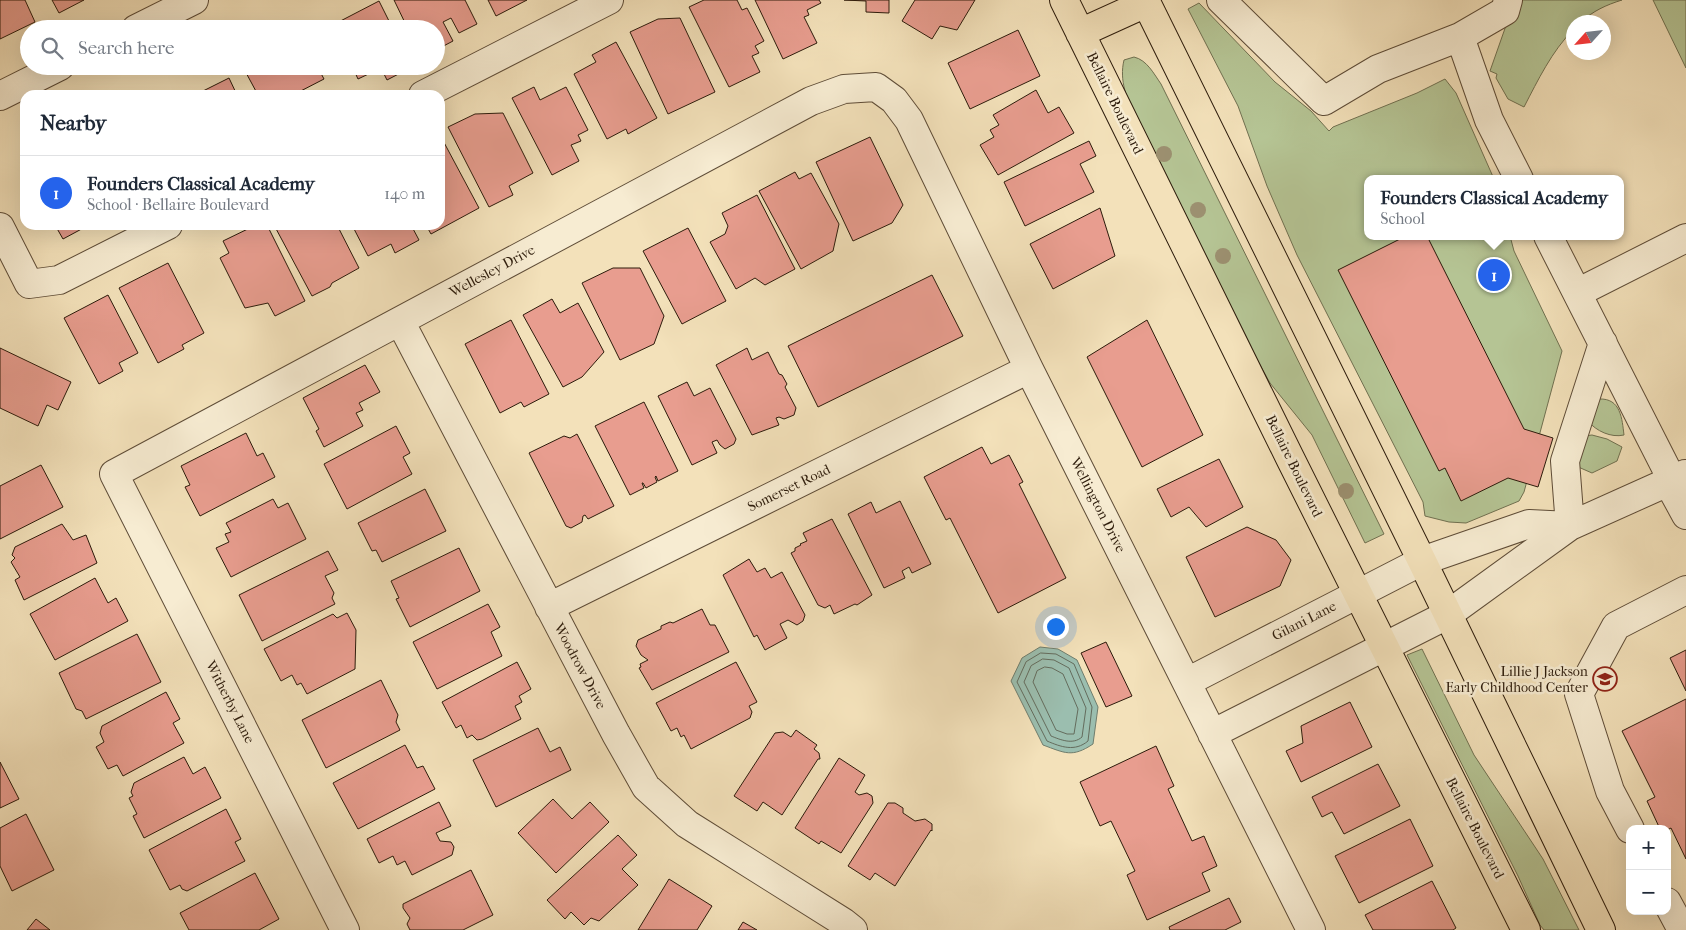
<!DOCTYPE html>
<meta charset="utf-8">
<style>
:root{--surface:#fff;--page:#f6f6f7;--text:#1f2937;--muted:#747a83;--line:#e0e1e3;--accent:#2563eb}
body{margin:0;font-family:"IM FELL French Canon",serif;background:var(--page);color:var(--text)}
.controls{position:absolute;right:15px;bottom:15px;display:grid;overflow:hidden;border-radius:10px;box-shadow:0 5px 20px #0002}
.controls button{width:45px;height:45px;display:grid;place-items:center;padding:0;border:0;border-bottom:1px solid var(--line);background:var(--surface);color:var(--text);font:25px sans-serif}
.compass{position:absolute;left:1566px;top:15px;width:45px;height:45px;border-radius:50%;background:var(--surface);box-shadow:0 5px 20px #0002;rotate:243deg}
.you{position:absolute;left:1055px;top:626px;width:18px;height:18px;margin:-12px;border:4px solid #fff;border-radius:50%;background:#1a73e8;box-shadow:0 0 0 8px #1a73e833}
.badge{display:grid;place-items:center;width:32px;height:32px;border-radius:50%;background:var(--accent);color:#fff;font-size:16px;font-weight:700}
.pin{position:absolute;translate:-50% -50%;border:2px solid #fff;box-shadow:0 1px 5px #0006}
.popup{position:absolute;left:1364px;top:175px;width:260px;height:65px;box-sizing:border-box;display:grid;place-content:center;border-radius:10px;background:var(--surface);filter:drop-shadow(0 1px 4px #0005);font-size:16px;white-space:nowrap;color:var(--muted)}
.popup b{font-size:19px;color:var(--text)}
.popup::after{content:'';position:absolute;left:50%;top:100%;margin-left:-10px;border:10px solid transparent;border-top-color:var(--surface)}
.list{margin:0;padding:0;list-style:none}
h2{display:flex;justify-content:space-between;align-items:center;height:65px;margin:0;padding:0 20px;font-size:21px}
h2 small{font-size:16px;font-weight:400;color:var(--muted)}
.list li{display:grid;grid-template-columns:32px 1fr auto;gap:15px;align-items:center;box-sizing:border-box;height:75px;padding:0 20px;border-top:1px solid var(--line)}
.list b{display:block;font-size:19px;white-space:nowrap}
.list p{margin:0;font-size:16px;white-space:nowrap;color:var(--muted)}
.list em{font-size:16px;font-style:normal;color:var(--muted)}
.icon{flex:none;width:28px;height:28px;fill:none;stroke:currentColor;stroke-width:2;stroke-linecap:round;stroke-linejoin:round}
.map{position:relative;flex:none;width:1686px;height:930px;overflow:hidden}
.search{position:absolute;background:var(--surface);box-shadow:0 5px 20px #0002;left:20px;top:20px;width:425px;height:55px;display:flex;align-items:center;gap:12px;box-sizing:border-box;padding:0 18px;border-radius:28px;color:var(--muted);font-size:19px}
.panel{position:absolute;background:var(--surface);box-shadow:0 5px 20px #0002;left:20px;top:90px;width:425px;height:140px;border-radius:15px}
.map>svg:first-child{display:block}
</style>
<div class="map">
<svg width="1686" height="930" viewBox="0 0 1686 930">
<rect width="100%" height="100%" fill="#f3e1ba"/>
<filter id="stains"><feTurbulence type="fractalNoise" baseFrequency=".004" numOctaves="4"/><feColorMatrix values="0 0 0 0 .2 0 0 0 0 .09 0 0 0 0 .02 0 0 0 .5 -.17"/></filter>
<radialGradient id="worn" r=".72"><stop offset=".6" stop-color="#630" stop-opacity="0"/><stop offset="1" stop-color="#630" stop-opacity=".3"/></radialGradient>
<!-- green -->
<path fill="#b5c494" stroke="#707050" d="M1515 0H1622C1606 5 1593 11 1581 22H1574L1573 30C1552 51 1538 80 1524 107L1508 99 1496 78 1497 74 1490 71Z
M1653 0H1686V68Z
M1199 3 1275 82 1311 111 1329 131 1333 127 1417 93 1445 79 1456 93 1494 179H1368V236H1510L1514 251 1562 351 1524 492 1519 501 1466 523 1449 522 1425 516 1423 502 1297 255 1267 186 1238 106 1188 9Z
M1134 57C1147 60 1154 74 1161 84L1384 534 1365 543 1312 435 1270 383 1255 356 1135 118C1127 98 1119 81 1124 60Z
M1599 399C1621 398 1622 419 1624 435 1611 438 1596 431 1588 421Z
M1592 435 1607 439 1622 447 1617 461 1592 473 1576 466 1584 436Z
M1422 649 1474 755 1543 859 1579 930H1544L1540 925 1518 876 1407 655Z"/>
<!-- water -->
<path fill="#9bbeaf" stroke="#6f7d6d" d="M1040 647 1058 649 1077 660 1098 707 1093 744C1072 758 1065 753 1043 745L1011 681 1022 658Z"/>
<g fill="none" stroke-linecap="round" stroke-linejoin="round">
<!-- shore -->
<path stroke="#646c5d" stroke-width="1" d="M1041 653 1056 654 1074 664 1092 707 1088 741C1075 752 1061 747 1047 741L1017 682 1026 662Z
M1043 659 1054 660 1069 668 1086 708 1082 737C1073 745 1061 740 1051 736L1024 682 1031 666Z
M1045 667 1052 668 1063 674 1078 709 1074 734H1067L1056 730 1033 682 1037 671Z"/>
</g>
<!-- building -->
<path fill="#e89d8f" stroke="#2c1b0b" d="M0 0H25L35 22 0 39Z
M52 0H84L59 13Z
M394 0H465L477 24 459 33 451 18 443 22 453 41 436 50V29H408Z
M488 0H527L496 16Z
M704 0H737L742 10 747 8 764 41 755 46 759 53 752 56 760 72 729 87 689 7Z
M755 0H819L821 3 807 10 809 15 804 17 817 43 783 59Z
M844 0H889V13L866 12V1Z
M915 0H975L957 30 940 26 932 39 902 21Z
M379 1 393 29H325Z
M680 18 715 92 668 114 630 32 658 19Z
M1018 30 1040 76 970 109 948 63Z
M616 42 657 118 628 134 626 129 607 139 574 74 596 62 592 55Z
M250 66H317L324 79 293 95H258L244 69Z
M352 66H412V67L387 80 381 68 358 79Z
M229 78 237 95H195Z
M534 87 540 100 566 87 588 130 578 135 581 141 571 145 579 161 552 175 512 98Z
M1036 90 1048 113 1059 107 1074 133 998 175 980 145 994 137 990 130 999 125 993 115Z
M503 113 533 173 509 186 513 195 489 207 448 127 475 114Z
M440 135 479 208 431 234 426 225H440Z
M870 137 903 205 892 223 853 241 816 162Z
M1089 141 1096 156 1080 164 1094 192 1025 226 1004 182Z
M795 172 799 179 811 173 839 224 833 251 801 269 759 191Z
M757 195 795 269 765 285 755 278 736 289 710 242 725 234 728 226 722 213Z
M1100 208 1115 256 1053 289 1030 244Z
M55 225H89L63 239Z
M256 225H267L305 301 275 316 268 303 245 308 220 258 229 253 223 241Z
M274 225H337L359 268 332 283 330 287 312 296Z
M352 225H411L419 240 395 253 391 244 368 256Z
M688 228 726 301 682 324 643 251Z
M1406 236H1427L1524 429 1553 438 1538 487 1508 478 1461 501 1445 468 1439 471 1338 270Z
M168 263 204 333 182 345 184 349 158 363 119 288Z
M613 268H640L664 316 654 344 620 360 582 283Z
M932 275 963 336 818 407 788 346Z
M108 295 138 353 119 363 123 371 99 384 64 318Z
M552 299 560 313 578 303 604 352 582 377 563 387 523 315Z
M511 320 549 394 524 407 521 402 500 413 465 344Z
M1147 320 1203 435 1142 467 1087 357Z
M0 348 71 382 58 410 47 405 38 426 0 408Z
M747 348 752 360 768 352 779 374 782 375 787 384 785 387 796 408 794 415 784 419 779 417 776 418 779 425 752 435 716 365Z
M365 365 380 392 359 403 363 410 356 413 363 426 324 447 316 431 319 429 303 398Z
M687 382 694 396 710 388 736 439 734 444 725 449 720 445 717 440 712 442 717 453 692 465 658 396Z
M644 402 678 471 658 481 656 476 655 477 657 482 646 488 643 483H642L644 488 630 495 595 426Z
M396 426 410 453 403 457 412 474 347 509 324 464Z
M246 433 257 456 263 453 275 477 200 516 185 487 190 485 181 466Z
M577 434 614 506 588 519 585 515 583 516 582 522 571 528 566 526 529 453 564 436 570 438Z
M982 447 991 464 1009 455 1023 482 1019 484 1066 578 998 613 950 518 946 520 924 477Z
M1219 459 1243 507 1206 527 1189 507 1171 517 1157 489Z
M41 465 63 507 0 539V486Z
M425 489 446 531 382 562 376 550 372 551 358 523Z
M273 499 278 508 288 503 306 539 231 577 216 548 229 542 225 534 231 532 226 523Z
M900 501 931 564 912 573 909 567 902 571 905 578 884 588 848 514 871 502 876 513Z
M832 519 872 595 857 605 855 604 834 614 830 605 825 608 818 605 791 553 795 551V548L801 545 800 544 807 541 803 533Z
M62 524 73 540 86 535 97 563 24 600 15 580 20 577 11 562 15 558 12 555 15 547Z
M1247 527 1276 540 1291 560 1280 586 1215 617 1186 557Z
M459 548 480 591 410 627 396 599 399 598 391 581Z
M328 551 338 570 325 576 334 593 332 598 335 604 262 641 239 595Z
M749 559 757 572 765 568 771 578 782 572 805 615 803 621 797 625 788 620 780 624 787 638 765 650 757 635 754 637 723 575Z
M95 578 108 603 116 598 128 621 55 660 30 614Z
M488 604 500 627 491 632 502 656 437 689 413 642Z
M702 609 710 625H715L729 652 652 690 639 668 641 667 640 664 648 660 641 655 636 646 638 640 661 629V626L670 622 673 623Z
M347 613 356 630 355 669 307 694 301 683 297 685 292 675 281 681 264 649 333 614 337 618Z
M137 634 161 682 86 719 82 711 76 709 59 673Z
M1106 642 1132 696 1106 707 1081 653Z
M1686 650V691L1670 658Z
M517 662 531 689 519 696 522 702 515 706 521 719 482 739 477 740 472 735 467 738 461 725 456 728 442 702Z
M736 662 757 702 749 706 752 712 750 718 691 749 684 735 681 737 677 728 671 731 656 703Z
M381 680 398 715 396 722 400 730 326 768 302 720Z
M166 692 180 719 173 723 184 743 123 776 117 765 108 769 96 747 104 742 100 733 102 726Z
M1686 699V859L1671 828 1667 830 1660 829 1647 801 1655 797 1622 731Z
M1350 702 1372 747 1301 782 1286 751 1303 743 1301 726Z
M538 728 550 752 560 747 571 770 496 807 473 760Z
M796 730 817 745 814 749 819 753 820 759H818L782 815 763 802 757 811 734 796 775 733 783 732 791 737Z
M405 745 417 768 423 766 435 789 358 829 333 783Z
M1156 746 1174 786 1168 789 1192 841 1204 836 1217 866 1202 873 1210 891 1147 920 1127 875 1135 871 1111 821 1100 826 1080 782Z
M184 757 193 774 205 767 221 798 144 838 133 816 137 814 129 798 133 796 131 792 134 783Z
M839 758 865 775 855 792 859 795 867 793 872 796 873 803 841 853 821 841 819 844 795 828Z
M0 762 19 799 0 808Z
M1378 764 1400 806 1344 834 1332 812 1322 817 1312 797Z
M553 799 572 819 590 802 609 822 556 873 518 833Z
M439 802 451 826 436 833 440 841 451 842 454 847 452 855 412 875 405 861 397 865 393 856 379 863 367 839Z
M888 803H895L903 808V813L915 821 925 819 932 824V831L931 830 895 886 875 873 870 880 848 866Z
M226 809 241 839 235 842 245 861 187 891 182 889 180 885 170 890 149 850Z
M26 814 54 870 12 891 0 866V828Z
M1410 819 1433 866 1359 903 1335 856Z
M618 835 637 855 622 869 638 885 599 921 591 918 584 925 571 912 565 919 547 900Z
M471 870 493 915 463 930H410L407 924 410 918 403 908V904Z
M255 873 279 919 259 930H189L180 913Z
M669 879 712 906 697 930H638Z
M1432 881 1456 928 1453 930H1373L1365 915Z
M1229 898 1241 922 1225 930H1170L1169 927Z
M36 919 50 930H27Z
M743 922 757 930H738Z"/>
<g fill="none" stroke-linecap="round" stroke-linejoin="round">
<!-- minor casing -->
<g stroke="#5e4c37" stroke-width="30">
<path id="minor" d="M1221 0 1324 101 1378 69 1460 37 1489 120 1519 179
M136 29 194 0
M1460 37 1505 11 1508 0
M423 95 609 0
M0 96 60 66
M0 227 29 284 59 280 168 225
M1577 293 1686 238
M400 321 616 734 646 787 687 824 843 922 853 930
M1685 474 1668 482 1686 515
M1570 526 1565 461 1603 343
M549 607 1029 369
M1187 682 1422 561 1529 524 1570 526
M1212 734 1447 615 1570 526 1668 482 1667 470 1548 236
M1630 829 1610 791 1579 694 1616 626 1686 590
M1667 902 1682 930
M345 930 114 474 811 101 844 89 876 87 894 100 909 120 1029 369 1311 930"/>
</g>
<!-- major casing -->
<g stroke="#2c1b0b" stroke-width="30">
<path id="major" d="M1064 0 1290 458 1526 930
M1145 0 1422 561 1601 930
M1080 33 1146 3"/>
</g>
<!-- minor -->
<use href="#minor" stroke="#f7ecd2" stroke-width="28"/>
<!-- major -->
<use href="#major" stroke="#f3e1ba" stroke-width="28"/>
</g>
<!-- trees -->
<g fill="#9c9070">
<circle cx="1164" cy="154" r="8"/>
<circle cx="1198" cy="210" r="8"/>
<circle cx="1223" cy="256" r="8"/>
<circle cx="1346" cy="491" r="8"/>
</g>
<!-- icons -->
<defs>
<g id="school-ring" transform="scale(1.25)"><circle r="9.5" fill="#f7ecd2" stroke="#8f2418" stroke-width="1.5"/><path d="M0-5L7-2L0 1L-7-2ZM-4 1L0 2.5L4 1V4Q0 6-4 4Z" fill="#8f2418"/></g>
</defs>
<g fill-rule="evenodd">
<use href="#school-ring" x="1605" y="679"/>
</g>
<g text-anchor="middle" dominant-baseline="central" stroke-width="5" stroke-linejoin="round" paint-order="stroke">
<!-- street labels -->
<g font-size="14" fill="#2c1b0b" stroke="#f7ecd2">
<text transform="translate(1115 103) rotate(64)">Bellaire Boulevard</text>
<text transform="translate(492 271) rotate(-28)">Wellesley Drive</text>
<text transform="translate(1294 466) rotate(64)">Bellaire Boulevard</text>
<text transform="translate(789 488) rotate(-26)">Somerset Road</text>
<text transform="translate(1098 505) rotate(63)">Wellington Drive</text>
<text transform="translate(1304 621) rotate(-27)">Gilani Lane</text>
<text transform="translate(580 666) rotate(62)">Woodrow Drive</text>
<text transform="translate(230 702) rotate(63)">Witherby Lane</text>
<text transform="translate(1475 828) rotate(63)">Bellaire Boulevard</text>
</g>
<!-- poi labels -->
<g font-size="14" fill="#2c1b0b" stroke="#f7ecd2" text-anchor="end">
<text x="1588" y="671">Lillie J Jackson<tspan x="1588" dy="16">Early Childhood Center</tspan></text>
</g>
</g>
<rect width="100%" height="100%" filter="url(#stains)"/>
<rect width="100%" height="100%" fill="url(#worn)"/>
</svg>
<div class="controls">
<button>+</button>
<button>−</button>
</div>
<svg class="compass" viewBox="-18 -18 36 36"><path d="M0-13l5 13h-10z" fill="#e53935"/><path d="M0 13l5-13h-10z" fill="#747a83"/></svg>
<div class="you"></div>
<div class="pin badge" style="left:1494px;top:275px">1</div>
<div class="popup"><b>Founders Classical Academy</b>School</div>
<div class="search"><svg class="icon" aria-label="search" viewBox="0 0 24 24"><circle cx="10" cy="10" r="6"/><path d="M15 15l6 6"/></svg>Search here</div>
<section class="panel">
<h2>Nearby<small></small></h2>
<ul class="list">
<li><span class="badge">1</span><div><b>Founders Classical Academy</b><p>School · Bellaire Boulevard</p></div><em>140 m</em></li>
</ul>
</section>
</div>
